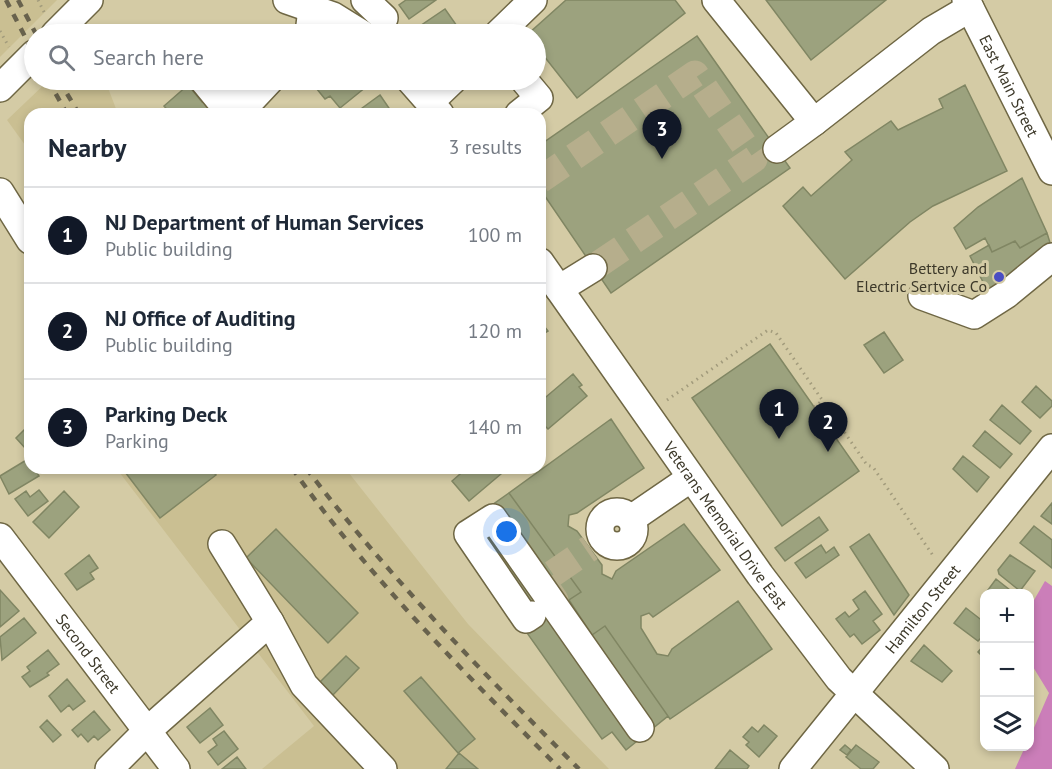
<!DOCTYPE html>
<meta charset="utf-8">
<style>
:root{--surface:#fff;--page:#f6f6f7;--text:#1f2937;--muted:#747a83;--line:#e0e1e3;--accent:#111827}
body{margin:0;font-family:"PT Sans",sans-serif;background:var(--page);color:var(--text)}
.controls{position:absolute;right:18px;bottom:18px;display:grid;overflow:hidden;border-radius:12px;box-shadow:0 3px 9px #0003}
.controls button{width:54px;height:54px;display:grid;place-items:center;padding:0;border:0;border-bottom:2px solid var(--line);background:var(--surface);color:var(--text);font:30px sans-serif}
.you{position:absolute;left:507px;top:532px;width:21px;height:21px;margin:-15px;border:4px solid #fff;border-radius:50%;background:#1a73e8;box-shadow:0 0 0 9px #1a73e833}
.badge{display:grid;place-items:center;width:39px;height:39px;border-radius:50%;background:var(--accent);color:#fff;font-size:20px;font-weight:700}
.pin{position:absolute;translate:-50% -50px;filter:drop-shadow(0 2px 3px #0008)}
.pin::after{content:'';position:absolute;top:32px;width:21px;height:18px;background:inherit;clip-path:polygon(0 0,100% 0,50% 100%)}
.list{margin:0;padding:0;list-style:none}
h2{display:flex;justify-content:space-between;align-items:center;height:78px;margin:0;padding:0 24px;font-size:26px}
h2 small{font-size:20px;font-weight:400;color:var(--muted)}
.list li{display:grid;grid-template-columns:39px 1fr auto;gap:18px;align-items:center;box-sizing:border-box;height:96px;padding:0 24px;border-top:2px solid var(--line)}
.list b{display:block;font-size:22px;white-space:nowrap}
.list p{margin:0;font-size:20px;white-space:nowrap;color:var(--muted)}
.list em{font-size:20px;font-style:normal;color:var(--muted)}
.icon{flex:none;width:33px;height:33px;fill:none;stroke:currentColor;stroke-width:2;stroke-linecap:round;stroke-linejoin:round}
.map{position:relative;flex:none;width:1052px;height:769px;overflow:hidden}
.search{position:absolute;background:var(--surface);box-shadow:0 3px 9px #0003;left:24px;top:24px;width:522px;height:66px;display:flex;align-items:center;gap:15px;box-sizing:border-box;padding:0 21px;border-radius:33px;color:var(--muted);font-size:22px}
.panel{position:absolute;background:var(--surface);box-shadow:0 3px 9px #0003;left:24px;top:108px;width:522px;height:366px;border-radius:18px}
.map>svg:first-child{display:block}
</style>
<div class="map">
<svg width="1052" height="769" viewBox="0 0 1052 769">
<rect width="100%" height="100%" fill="#d4cba5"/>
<!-- built -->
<path fill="#cabf92" d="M0 0H57L0 57Z
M49 80H105L118 114H30V152L7 120Z
M116 468H345L468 624 609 769H262L314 726Z"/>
<!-- forest -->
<path fill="#cb7eb9" d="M1045 581 1052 586V769H1015L1025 747 1030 746V737L1049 693 1030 662V607Z"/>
<!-- building -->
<path fill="#9ca27e" stroke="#808663" stroke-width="1.5" d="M406 0H436L409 19 399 5Z
M566 0H675L685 13 577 98 536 46V34H528Z
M766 0H886L811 60Z
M445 9 457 26 452 30 455 34H420L424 32 420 26Z
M697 36 790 168 611 293 540 189V145Z
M317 80H360L366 87 340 108 330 96 325 99 316 88 321 85Z
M188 85 202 102 218 87 220 114H171L164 106Z
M965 85 1007 171 933 206 910 222 845 279 783 206 803 187 811 196 852 160 845 152 891 121 898 130 943 108 939 99Z
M380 95 393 114H354Z
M1022 178 1047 233 1020 248 1015 241 992 252 985 238 966 249 954 228 978 207Z
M1047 233 1052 249 991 298 970 256 989 245 992 252 1015 241 1020 248Z
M540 321 548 331 540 336Z
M884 332 903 360 884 373 864 345Z
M770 344 859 471 782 526 692 398Z
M573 374 582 385 579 387 587 396 548 429 545 426 540 430V402Z
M1036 386 1052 401V406L1040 418 1022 402Z
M1002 405 1031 431 1020 444 990 420Z
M611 419 644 468 577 513 569 515 568 526 577 531 602 565V574L612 579 616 571 684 524 720 570 653 617 649 613 641 616V628L657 654 668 656 672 649 738 601 772 649 670 719 605 626 592 635 569 600 581 592 509 493Z
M30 424V443L25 448 16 438Z
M985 431 1012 454 1000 468 973 446Z
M963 456 989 477 977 492 953 469Z
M28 459 30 468H34L39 476 9 494 0 476Z
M122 468H210L216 475 160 518Z
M467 468H508L469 501 452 481Z
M39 490 48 501 28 516 15 499 26 491 30 497Z
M64 491 79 507 49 538 33 522Z
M509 493 581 592 569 600 592 635 605 626 668 716 626 750 612 732 602 739 455 531Z
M1052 503V524L1041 516Z
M819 517 828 530 785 561 775 548Z
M1034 526 1052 540V568L1020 543Z
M276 529 358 613 328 643 246 558Z
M869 534 909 595 894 615 850 547Z
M821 545 826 553 834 547 839 555 806 578 795 563Z
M89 555 98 568 90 573 94 579 77 590 65 574Z
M1010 555 1035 571 1020 591 999 574 998 570Z
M996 579 1015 594H985Z
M0 590 19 611 0 627Z
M865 591 882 614 873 621 880 630 862 644 854 634 850 637 836 619 845 612 849 617 859 609 853 600Z
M966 608 984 622V640L981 638 978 641 954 623Z
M24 618 36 633 2 660 0 637Z
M924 645 952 671 942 682 911 661Z
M984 645V658L978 652Z
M48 650 59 664 47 673 49 675 30 687 22 677 30 671 27 667Z
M346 656 359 668 331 697 318 684Z
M421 677 475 739 458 753 404 691Z
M67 679 85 701 73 710 69 705 61 712 49 696Z
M210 708 223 725 200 743 187 727Z
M94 711 110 730 98 740 94 736 88 742 81 734 78 737 72 730Z
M47 720 61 735 53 742 40 727Z
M764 725 777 736 759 757 746 745 749 742 743 737 752 727 758 732Z
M224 731 238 749 218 765 208 752 217 745 213 739Z
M845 745 851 750 847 755 840 750Z
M856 745 879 762 873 769H861L846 757Z
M730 750 749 766 747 769H715Z
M459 753 478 769H446Z
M237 757 246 769H222Z"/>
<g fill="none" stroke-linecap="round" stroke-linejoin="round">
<!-- minor-tunnel -->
<path stroke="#b6ae8c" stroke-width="27" stroke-dasharray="27 14" stroke-linecap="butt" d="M540 180 695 74 754 159 593 268
M551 603 555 600 542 581 590 548"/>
<!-- minor casing -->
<g stroke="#6f6744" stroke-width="30">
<g id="minor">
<path d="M287 0 333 16 362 34"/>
<path d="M365 0 384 18"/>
<path d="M716 0 814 122 931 31 970 8"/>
<path id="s1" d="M966 0 1052 171"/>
<path d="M55 34 89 0"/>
<path d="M309 34 312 8"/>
<path d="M498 34 533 0"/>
<path d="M203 80 226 108 236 114"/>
<path d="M231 80 243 93 237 114"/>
<path d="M410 80 440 114"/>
<path d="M0 88 34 54"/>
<path d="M431 101 453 80"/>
<path d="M238 114 270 80"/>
<path d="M519 114 539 98 524 80"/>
<path d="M777 149 814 122"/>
<path d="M0 192 30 240"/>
<path id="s2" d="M540 262 760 575 839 679 935 769"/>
<path d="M559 289 593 268"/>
<path d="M922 296 974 315 1007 294 1052 257"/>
<circle cx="617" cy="529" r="17"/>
<path d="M631 519 691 478"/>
<path id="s3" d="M0 537 176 769"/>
<path d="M532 615 526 619 468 534 493 518 640 728"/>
<path d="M270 622 304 685 383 769"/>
<path d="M109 769 147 731 270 622 222 544"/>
<path id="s4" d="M793 769 1052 448"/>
</g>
</g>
<!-- path -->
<path stroke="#a29b7c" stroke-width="3" stroke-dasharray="1.5 4.5" stroke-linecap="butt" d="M38 0 45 14
M0 31 9 47
M667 400 768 330 776 333 867 465 873 467 934 557
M814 407 823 400"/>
<!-- minor -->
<use href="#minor" stroke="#fff" stroke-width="27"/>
<!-- rail -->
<path stroke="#68624d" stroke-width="4.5" stroke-dasharray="8 8" stroke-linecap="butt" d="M6 0 34 54
M18 0 36 34
M48 80 67 114
M59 80 79 114
M292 468C369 578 466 674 560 769
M306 468C388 576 483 673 579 769"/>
</g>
<!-- markers -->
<circle fill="#494dc3" stroke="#d4cba5" stroke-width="2" cx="999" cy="277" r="6"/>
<g text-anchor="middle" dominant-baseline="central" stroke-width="6" stroke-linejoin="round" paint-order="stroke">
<!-- street labels -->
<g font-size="16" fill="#3d392a" stroke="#d4cba5">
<text stroke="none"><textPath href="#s1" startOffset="96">East Main Street</textPath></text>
<text stroke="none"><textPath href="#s2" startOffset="322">Veterans Memorial Drive East</textPath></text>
<text stroke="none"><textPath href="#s4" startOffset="206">Hamilton Street</textPath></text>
<text stroke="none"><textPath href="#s3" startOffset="146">Second Street</textPath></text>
</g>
<!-- poi labels -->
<g font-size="16" fill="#3d392a" stroke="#d4cba5" text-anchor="end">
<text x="987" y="268">Bettery and<tspan x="987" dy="18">Electric Sertvice Co</tspan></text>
</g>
</g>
</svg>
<div class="controls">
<button>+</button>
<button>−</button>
<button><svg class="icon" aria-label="layers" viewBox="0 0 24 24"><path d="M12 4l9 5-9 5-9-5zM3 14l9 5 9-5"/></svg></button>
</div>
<div class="you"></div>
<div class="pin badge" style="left:779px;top:439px">1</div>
<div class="pin badge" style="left:828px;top:452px">2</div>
<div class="pin badge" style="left:662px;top:159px">3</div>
<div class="search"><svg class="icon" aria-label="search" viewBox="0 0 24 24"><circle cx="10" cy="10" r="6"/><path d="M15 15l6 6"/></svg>Search here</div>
<section class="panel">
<h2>Nearby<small>3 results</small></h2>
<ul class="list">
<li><span class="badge">1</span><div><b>NJ Department of Human Services</b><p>Public building</p></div><em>100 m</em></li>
<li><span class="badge">2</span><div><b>NJ Office of Auditing</b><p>Public building</p></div><em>120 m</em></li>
<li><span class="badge">3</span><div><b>Parking Deck</b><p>Parking</p></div><em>140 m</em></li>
</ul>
</section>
</div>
